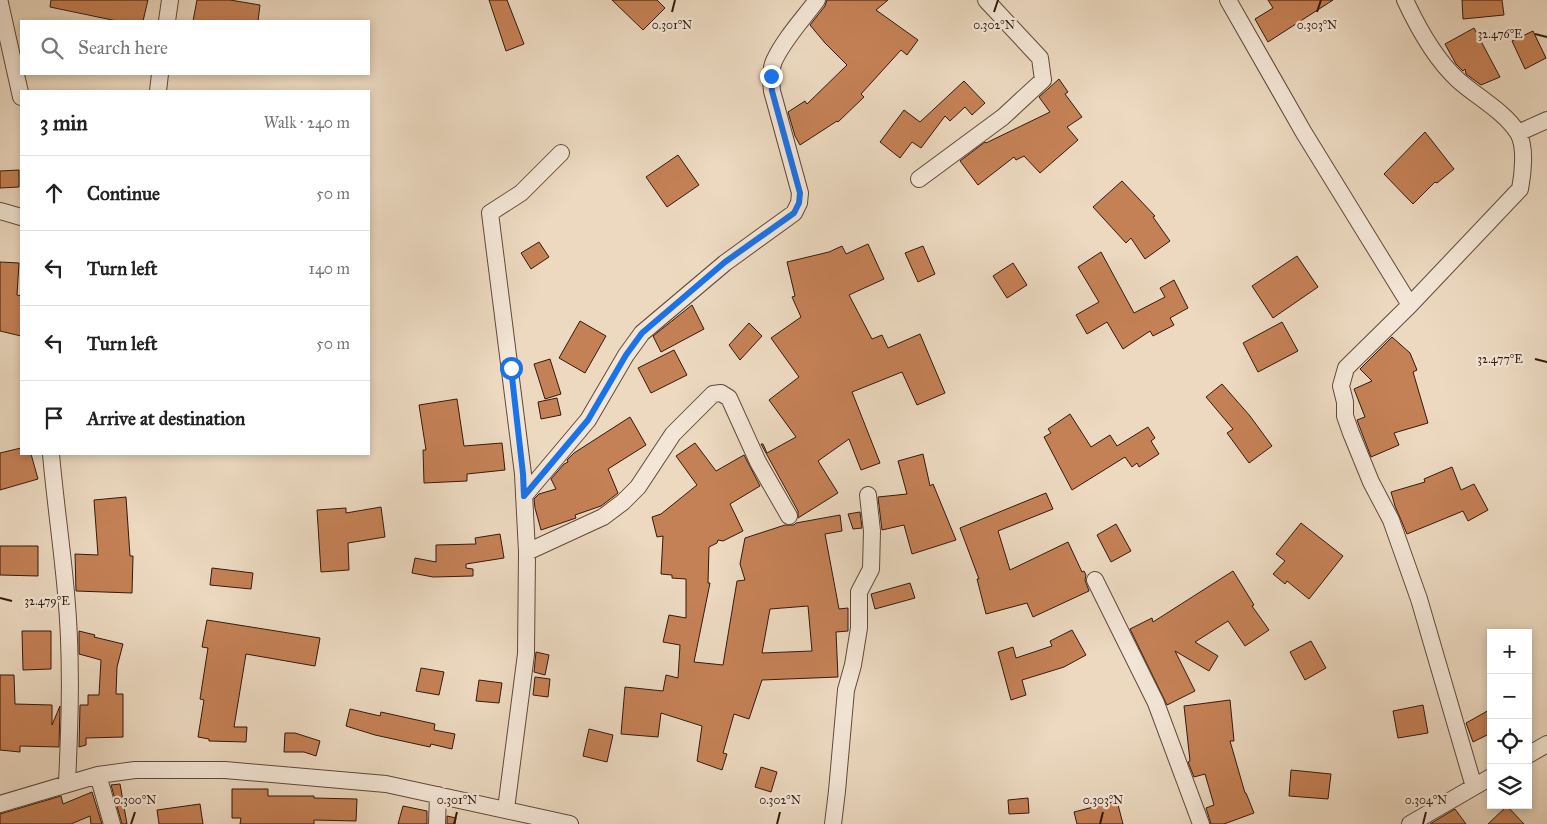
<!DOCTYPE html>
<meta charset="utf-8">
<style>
:root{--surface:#fff;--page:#f2f2f2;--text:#222;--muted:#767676;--line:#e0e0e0}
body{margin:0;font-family:"IM FELL Great Primer",serif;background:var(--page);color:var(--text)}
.controls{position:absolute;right:15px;bottom:15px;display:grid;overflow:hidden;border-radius:0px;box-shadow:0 2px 8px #0003}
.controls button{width:45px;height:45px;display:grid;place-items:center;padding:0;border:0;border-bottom:1px solid var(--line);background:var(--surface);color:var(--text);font:25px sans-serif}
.stop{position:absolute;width:15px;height:15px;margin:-11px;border:4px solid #1a73e8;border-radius:50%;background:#fff}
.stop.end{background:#1a73e8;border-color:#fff;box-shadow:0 1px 5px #0008}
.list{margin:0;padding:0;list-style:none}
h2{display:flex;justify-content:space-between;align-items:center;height:65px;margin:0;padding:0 20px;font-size:21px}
h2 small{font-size:16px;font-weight:400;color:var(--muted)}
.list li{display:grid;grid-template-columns:32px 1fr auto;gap:15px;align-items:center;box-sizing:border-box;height:75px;padding:0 20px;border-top:1px solid var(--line)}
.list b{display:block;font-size:19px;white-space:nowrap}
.list em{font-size:16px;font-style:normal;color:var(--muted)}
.icon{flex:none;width:28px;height:28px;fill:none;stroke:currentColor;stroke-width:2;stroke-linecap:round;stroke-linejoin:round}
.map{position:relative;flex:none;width:1547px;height:824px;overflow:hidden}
.search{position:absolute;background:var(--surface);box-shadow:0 2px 8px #0003;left:20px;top:20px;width:350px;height:55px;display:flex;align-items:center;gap:12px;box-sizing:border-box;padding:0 18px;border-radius:0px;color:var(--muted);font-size:19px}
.panel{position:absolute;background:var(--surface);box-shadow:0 2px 8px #0003;left:20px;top:90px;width:350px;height:365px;border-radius:0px}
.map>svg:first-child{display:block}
</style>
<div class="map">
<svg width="1547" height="824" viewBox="0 0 1547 824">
<rect width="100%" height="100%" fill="#ecd9c0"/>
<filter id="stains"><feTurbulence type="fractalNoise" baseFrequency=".004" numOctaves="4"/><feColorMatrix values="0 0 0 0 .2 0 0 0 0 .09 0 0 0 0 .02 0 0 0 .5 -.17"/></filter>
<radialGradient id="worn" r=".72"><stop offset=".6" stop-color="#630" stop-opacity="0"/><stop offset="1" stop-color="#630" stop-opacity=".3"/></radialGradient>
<!-- building -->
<path fill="#c58156" stroke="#34190d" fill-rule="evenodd" d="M51 0H148L143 21H117L50 7Z
M197 0H230L260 5 258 21H193Z
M489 0H507L524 44 506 51Z
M612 0H657L665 8 643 30Z
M827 0H888L876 10 918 40 907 55 901 50 861 94 864 97 838 122 837 121 800 145 795 136 788 112 805 101 807 104 847 65 825 43 810 25 825 6Z
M1268 0H1333L1268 42 1255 19 1273 8Z
M1462 0H1502L1504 15 1463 19Z
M1474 28 1500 77 1481 85 1466 74 1465 69 1463 71 1456 64 1445 44Z
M1533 31 1546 58 1525 69 1512 41Z
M1059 79 1068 92 1065 94 1082 117 1067 127 1078 140 1040 173 1024 156 1016 160 1014 157 978 185 960 161 985 142 986 143 1050 112 1039 97Z
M964 81 985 103 972 115 965 107 950 121 945 116 921 148 912 142 900 158 880 142 904 110 920 122Z
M1425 132 1454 169 1437 183 1435 182 1413 204 1384 174Z
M678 155 699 185 667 207 646 177Z
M19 170V187L0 188V171Z
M1122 181 1155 216 1153 217 1170 241 1145 259 1131 238 1126 243 1093 207Z
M539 242 549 257 531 269 521 253Z
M868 244 884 279 849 295 872 339 882 335 888 348 920 334 945 393 917 405 902 372 852 392 880 463 861 470 849 439 818 461 838 493 798 518V511L761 444H763L767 453 796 437 769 400 799 377 771 338 801 317 792 297 795 296 787 262 829 252 842 246 846 254Z
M923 246 935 274 918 282 905 253Z
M1101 252 1134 313 1165 297 1160 288 1174 280 1188 308 1170 318 1174 325 1153 336 1150 331 1123 349 1107 322 1087 334 1076 315 1099 302 1078 267Z
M1297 256 1318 287 1273 318 1252 286Z
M0 262 19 263 17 295 21 296V336L0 331Z
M1013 263 1027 285 1007 298 993 276Z
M692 305 704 329 661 352 653 336Z
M580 321 606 336 585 373 559 358Z
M1282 322 1298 351 1258 372 1243 343Z
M749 323 762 336 740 360 729 345Z
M1392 337 1410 353 1417 370 1413 372 1428 423 1394 433 1399 445 1371 457 1357 420 1365 417 1354 389 1372 381 1360 369Z
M674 350 687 375 651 393 638 368Z
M550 359 561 394 545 399 534 364Z
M1222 384 1250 416 1272 446 1249 463 1227 433 1233 429 1206 397Z
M557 398 561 415 541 419 538 402Z
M457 399 464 446 502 443 505 470 467 474V481L424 483 423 450H426L419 405Z
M1070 414 1091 447 1110 435 1117 446 1148 427 1155 438 1151 441 1159 454 1139 467 1137 463 1132 467 1125 457 1072 490 1044 437 1051 433 1048 429Z
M630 417 646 445 608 469 618 493 601 506 575 515 576 518 541 530 535 508 534 499 539 494 556 489 551 479 564 464 568 462 567 460 574 453Z
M695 443 716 471 744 455 760 486 730 504 743 531 723 541 718 540 717 543 709 547 708 583H710L694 662 723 665 737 581 745 580 740 564 745 538 785 525H794L796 523 840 515 842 531 825 534 839 609 848 608V631L836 632 838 677 762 680 749 719 734 714 723 753 727 754 722 770 697 761 702 726 661 713 658 737 621 734 625 687 663 691 666 675 678 678 680 645 663 642 669 615 686 618V579L672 578V575L661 574 663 536 657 537 652 517 661 514 697 485 676 456ZM808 606 812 651 762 653 770 609Z
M21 448V454H31L38 479 0 490V453Z
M923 454 930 486 933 484 956 540 912 554 904 525 882 530 878 497 907 494 898 461Z
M1452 467 1461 490 1474 484 1488 510 1468 521 1463 511 1407 534 1395 506 1391 492 1425 482 1424 479Z
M1046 493 1053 509 998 531 1010 570 1068 542 1082 572 1084 571 1086 575 1085 580 1089 591 1033 617 1027 603 986 614 977 579H979L960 528Z
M126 497 130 556H133L132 593 76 591 75 554 98 555 94 500Z
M381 507 385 537 348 543 349 570 321 572 317 510 346 508V513Z
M860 512 862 528 853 529 848 514Z
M1301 523 1343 556 1309 599 1287 581 1285 584 1273 574 1285 561 1276 554Z
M1116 524 1131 551 1111 562 1097 535Z
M500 534 504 558 466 564V568L473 569V576L433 577 412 573 415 558 436 562V545L476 544 475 538Z
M0 546H38V576L0 575Z
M212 568 253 573 251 589 210 585Z
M1233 571 1254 605 1252 606 1269 630 1245 646 1228 621 1195 642 1218 656 1209 671 1175 651 1195 691 1167 705 1130 629 1152 618 1153 622Z
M910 583 915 598 875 609 871 594Z
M207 620 320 638 315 666 246 654 234 727H247L246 742 209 741V739L198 737 204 700 200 699 208 648 202 647Z
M1072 630 1086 655 1064 667 1022 680 1026 695 1011 700 998 652 1013 647 1016 658 1052 646 1050 641Z
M22 631H51V669L23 670Z
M79 631 95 635 94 637 123 644 117 667 116 694H123V737L86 738V745L79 747 80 705H88V695H99L101 660 79 654Z
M1311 641 1326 668 1305 680 1290 652Z
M536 652 549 655 545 675 534 672Z
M421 668 444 672 439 695 416 691Z
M0 675H14L15 704 52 705V725L60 706 59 747 20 746V752L0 750Z
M535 677 550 679 548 697 533 695Z
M479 680 502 683 499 703 476 701Z
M1230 700 1234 741H1230L1245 793H1246L1254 813 1224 824H1211L1206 808 1214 805 1205 774 1194 777 1188 762 1190 761 1184 706Z
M1423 705 1428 733 1398 738 1393 711Z
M350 709 380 716 381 712 435 724 434 730 455 734 452 749 431 744 430 747 375 735 346 726Z
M1491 709V733L1473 742 1466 723Z
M589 729 613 735 607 762 583 756Z
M285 733H295L320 741 316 756 304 752H284Z
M761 767 777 772 771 792 755 787Z
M1291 770 1331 774 1328 799 1289 796Z
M120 784 127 824H122L111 785Z
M232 789H268V796H314V798L357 799 356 821 314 820V824H240L241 818H232Z
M92 792 102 824H91L90 816 71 824H0V814L61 796 63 804Z
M1028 798 1029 813 1009 814 1008 800Z
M1117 801 1123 824H1077L1074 812Z
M200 804 203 824H159L157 810Z
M403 806 427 811V824H398Z
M1507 806 1524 824H1488Z
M1455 809 1466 824H1430Z
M447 816 456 818 455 824H447Z"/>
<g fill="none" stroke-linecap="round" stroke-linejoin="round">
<!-- minor casing -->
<g stroke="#62493a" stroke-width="18">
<path id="minor" d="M1228 0 1304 133 1410 305
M1405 0C1418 28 1435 59 1458 80 1477 97 1504 111 1518 133 1526 146 1523 174 1520 189L1410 305 1346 368 1341 386 1345 402V416L1351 433 1371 482 1391 520 1419 599 1474 787
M0 3 21 97
M167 21 170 0
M158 91 160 74
M1518 133 1547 120
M919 179 1003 117 1043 80 1040 58 986 0
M0 211 21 217
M51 454C55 500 62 547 66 593 72 657 70 720 67 783
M524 496 588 420 626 355 642 333 725 263 794 213 799 203 800 193 772 91C771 81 770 70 774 61 784 39 803 19 817 0
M527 552 603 517 623 502 638 487 673 434 713 394 721 393 729 398 758 462 789 516
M1095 580 1156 703 1201 824
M1528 755 1547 744
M98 775 112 824
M0 804 98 775 135 770H225L386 784 570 824
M506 809 526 654 527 552 523 474 490 213 521 193 561 153
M437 824 438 795
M833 824 837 791 846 690 853 665 859 628V592L871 569 872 531 868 495
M1410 824 1491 777"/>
</g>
<!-- minor -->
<use href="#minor" stroke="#f3e6d6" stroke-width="16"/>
</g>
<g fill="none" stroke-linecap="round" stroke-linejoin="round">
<!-- route -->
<path stroke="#1a73e8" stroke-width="6" d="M511 368 523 474 524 496 588 420 626 355 642 333 725 262 794 213 799 203 800 193 772 91 771 76"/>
</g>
<!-- ticks -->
<path fill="none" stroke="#34190d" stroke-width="2" d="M672 12 675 0M994 12 998 0M1317 12 1321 0M1535 34 1547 37M1535 359 1547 362M0 598 12 601M131 824 135 812M454 824 457 812M777 824 780 812M1100 824 1103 812M1423 824 1426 812"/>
<g font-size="12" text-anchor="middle" fill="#34190d" stroke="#f3e6d6" stroke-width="4.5" stroke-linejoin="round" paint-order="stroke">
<text x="672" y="29">0.301°N</text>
<text x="994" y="29">0.302°N</text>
<text x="1317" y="29">0.303°N</text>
<text x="1500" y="38">32.476°E</text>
<text x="1500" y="363">32.477°E</text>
<text x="47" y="605">32.479°E</text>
<text x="135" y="804">0.300°N</text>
<text x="457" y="804">0.301°N</text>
<text x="780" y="804">0.302°N</text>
<text x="1103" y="804">0.303°N</text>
<text x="1426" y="804">0.304°N</text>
</g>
<rect width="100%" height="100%" filter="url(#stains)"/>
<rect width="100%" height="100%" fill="url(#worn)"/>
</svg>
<div class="controls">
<button>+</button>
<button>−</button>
<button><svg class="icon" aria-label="locate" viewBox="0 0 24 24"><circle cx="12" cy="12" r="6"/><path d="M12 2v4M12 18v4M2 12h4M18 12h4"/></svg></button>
<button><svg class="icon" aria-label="layers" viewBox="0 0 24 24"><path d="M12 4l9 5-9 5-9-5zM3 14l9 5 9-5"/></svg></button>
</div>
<div class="stop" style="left:511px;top:368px"></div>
<div class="stop end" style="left:771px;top:76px"></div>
<div class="search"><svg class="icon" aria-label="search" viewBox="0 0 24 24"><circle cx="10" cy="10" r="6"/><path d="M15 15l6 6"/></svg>Search here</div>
<section class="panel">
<h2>3 min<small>Walk · 240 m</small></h2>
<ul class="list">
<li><svg class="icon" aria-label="ahead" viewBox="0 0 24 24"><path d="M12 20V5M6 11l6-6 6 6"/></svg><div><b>Continue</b></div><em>50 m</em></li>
<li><svg class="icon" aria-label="left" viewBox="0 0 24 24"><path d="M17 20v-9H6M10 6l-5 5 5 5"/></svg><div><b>Turn left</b></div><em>140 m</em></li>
<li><svg class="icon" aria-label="left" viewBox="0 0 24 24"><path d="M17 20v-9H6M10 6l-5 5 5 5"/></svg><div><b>Turn left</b></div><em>50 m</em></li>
<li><svg class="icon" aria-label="arrive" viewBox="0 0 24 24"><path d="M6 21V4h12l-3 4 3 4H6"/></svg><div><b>Arrive at destination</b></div></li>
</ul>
</section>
</div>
